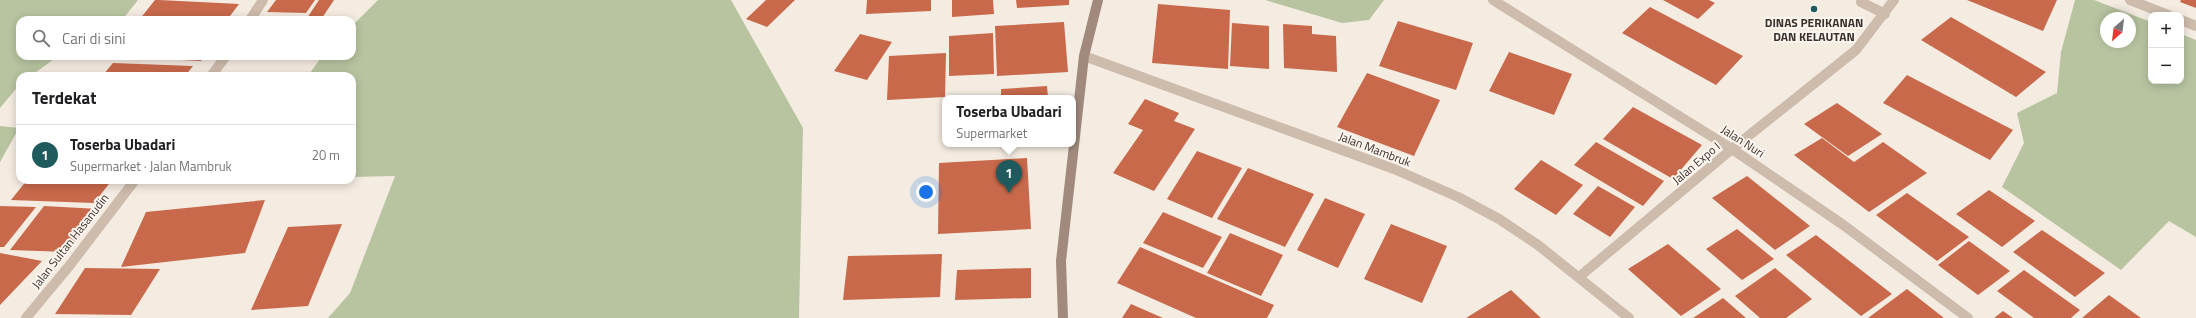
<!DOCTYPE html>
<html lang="id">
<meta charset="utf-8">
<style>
:root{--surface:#fff;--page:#f2f2f2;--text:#202124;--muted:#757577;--line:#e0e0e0;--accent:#1f5a5e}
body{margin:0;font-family:"Titillium Web",sans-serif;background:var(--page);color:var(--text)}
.controls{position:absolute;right:12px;top:12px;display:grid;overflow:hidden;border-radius:8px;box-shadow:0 2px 10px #0003}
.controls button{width:36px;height:36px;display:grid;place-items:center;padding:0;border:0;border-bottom:1px solid var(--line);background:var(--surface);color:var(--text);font:20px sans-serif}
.compass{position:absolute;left:2100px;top:12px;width:36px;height:36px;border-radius:50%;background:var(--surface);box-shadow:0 2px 10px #0003;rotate:208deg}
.you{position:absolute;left:926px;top:192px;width:14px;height:14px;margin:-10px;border:3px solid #fff;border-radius:50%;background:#1a73e8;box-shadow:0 0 0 6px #1a73e833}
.badge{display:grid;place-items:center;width:26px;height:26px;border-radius:50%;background:var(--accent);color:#fff;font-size:13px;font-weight:700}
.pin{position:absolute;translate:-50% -33px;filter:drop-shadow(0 1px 2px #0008)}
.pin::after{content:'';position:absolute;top:21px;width:14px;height:12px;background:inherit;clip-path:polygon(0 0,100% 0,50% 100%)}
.popup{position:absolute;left:942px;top:95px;width:134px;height:52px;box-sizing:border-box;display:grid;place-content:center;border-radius:8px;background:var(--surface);filter:drop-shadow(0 1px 3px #0005);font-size:13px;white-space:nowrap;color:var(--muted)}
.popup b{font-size:15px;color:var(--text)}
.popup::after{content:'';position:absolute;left:50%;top:100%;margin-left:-8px;border:8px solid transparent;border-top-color:var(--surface)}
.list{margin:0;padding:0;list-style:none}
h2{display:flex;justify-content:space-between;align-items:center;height:52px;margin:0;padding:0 16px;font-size:17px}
h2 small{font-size:13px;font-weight:400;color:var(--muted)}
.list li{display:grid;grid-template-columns:26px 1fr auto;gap:12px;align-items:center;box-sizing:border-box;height:60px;padding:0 16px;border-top:1px solid var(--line)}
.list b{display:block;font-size:15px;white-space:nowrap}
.list p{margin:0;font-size:13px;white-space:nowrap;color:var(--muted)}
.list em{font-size:13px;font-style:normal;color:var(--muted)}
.icon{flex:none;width:22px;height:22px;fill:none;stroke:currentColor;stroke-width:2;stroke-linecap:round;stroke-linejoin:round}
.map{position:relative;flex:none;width:2196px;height:318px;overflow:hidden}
.search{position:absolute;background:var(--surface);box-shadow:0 2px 10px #0003;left:16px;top:16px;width:340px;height:44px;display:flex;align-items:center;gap:10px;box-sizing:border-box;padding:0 14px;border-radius:12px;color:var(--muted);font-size:15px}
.panel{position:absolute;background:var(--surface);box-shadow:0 2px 10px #0003;left:16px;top:72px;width:340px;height:112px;border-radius:12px}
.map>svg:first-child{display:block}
</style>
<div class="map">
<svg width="2196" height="318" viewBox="0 0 2196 318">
<rect width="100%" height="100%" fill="#f4ebe1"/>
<!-- green -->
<path fill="#b8c4a0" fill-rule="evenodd" d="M0 0H138L122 20H20V56H58L31 76H20V84L0 108Z
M378 0H731L803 128 799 318H328L350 293 395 176 352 177V76H308L322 56H352V26Z
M1265 0H1384L1369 20 1342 23Z
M2075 0H2094L2151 22V81H2181V34L2196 40V237L2169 221 2121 270 2002 187 2024 143 2017 113 2057 93 2061 52ZM2106 18H2130V42H2106Z
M0 126 19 128 0 162Z"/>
<!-- building -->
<path fill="#c8694b" d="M155 0H159L239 4 227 20H139Z
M276 0H315L306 13 267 12Z
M319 0H334L322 18H307Z
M766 0H795L767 27 746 19Z
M867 0H931V11L866 14Z
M952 0H993L994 14 952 17Z
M1016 0H1069V5L1017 8Z
M1663 0H1709L1715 3 1698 19Z
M1967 0H2057L2043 31Z
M2181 0H2196V8L2180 2Z
M1158 4 1230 10 1228 69 1152 63Z
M1650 7 1743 56 1716 85 1622 33Z
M1951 17 2046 72 2016 97 1921 40Z
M1398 21 1473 43 1456 90 1379 66Z
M1064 22 1068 72 997 76 995 26Z
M1232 23 1269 26V69L1230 66Z
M1283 24 1312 26V34L1336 36 1337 72 1284 68Z
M993 33 994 74 949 76V36Z
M860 34 892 42 867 80 834 71Z
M1509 52 1572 74 1554 115 1489 91Z
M946 53 945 97 887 100 889 56Z
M122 56H204L201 61 120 57Z
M113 63 193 66 185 76H102Z
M1367 73 1440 100 1414 156 1337 127Z
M1907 75 2013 130 1990 160 1883 103Z
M1047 86 1048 98H1001V89Z
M1145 99 1179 113 1174 121 1195 129 1154 191 1113 173 1143 130 1128 124Z
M1837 103 1882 134 1848 156 1804 124Z
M1633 107 1702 145 1673 179 1603 139Z
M1822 138 1854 162 1883 142 1927 173 1869 212 1794 155Z
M1596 142 1664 181 1643 206 1574 165Z
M1197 151 1242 168 1212 218 1167 199Z
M1027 158 1031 229 938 234 939 163Z
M1541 160 1583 185 1556 215 1514 189Z
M1248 168 1314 194 1285 247 1217 219Z
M1747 176 1810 226 1775 250 1712 198Z
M27 180H112L94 203 11 200Z
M1598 186 1635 207 1610 237 1573 214Z
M1989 190 2035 221 2002 247 1956 214Z
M1907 193 1969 237 1937 261 1876 215Z
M1325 198 1365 214 1338 268 1297 250Z
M265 200 245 253 121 267 146 212Z
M0 206 36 207 4 247H0Z
M44 206 99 209 68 252 10 250Z
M1163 212 1222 237 1203 268 1143 243Z
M342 224 308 306 251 310 288 227Z
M1391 224 1447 246 1422 303 1364 279Z
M1737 229 1774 259 1742 280 1706 249Z
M2042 230 2105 273 2075 297 2013 252Z
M1230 233 1283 255 1261 296 1207 273Z
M1816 235 1892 294 1861 316 1786 255Z
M1969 241 2010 271 1978 295 1938 265Z
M1668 244 1721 289 1681 316 1628 269Z
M1140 247 1274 305 1267 318H1196L1117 283Z
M0 253 42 261 0 305Z
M942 254 940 297 843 300 848 256Z
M85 268 160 269 131 315 55 314Z
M1031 268V298L955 300 957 270Z
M1775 268 1812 299 1786 318H1760L1735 296Z
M2024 270 2080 310 2071 318H2034L1997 291Z
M1907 289 1944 318H1868Z
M1511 290 1541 318H1466Z
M2109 295 2141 318H2082Z
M1723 298 1746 318H1693Z
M1131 304 1163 318H1122Z
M2003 311 2013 318H1994Z"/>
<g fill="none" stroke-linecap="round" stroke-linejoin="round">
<!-- service -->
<path stroke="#cdbbac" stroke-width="10" d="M1861 2 1885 14"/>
<!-- minor -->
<path stroke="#cdbbac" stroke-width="10" d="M1493 0 1732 149 1842 224 1968 318
M2130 0 2168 15
M2181 20 2196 26
M1084 56 1394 169 1458 197 1499 219 1538 245 1629 318
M1579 277 1732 149 1856 50 1894 0"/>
<!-- tertiary -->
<path stroke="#cdbbac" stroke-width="10" d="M250 20 263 0
M211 76 226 56
M26 318 70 265 135 180"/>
<!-- secondary -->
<path stroke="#a18a7d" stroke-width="10" d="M1063 318 1061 261 1084 56 1098 0"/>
</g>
<!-- markers -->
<circle fill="#1f5a5e" stroke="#fbf5ee" stroke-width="1.5" cx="1814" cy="9" r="4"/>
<g text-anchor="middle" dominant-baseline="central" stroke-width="4" stroke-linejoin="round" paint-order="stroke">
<!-- poi labels -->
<g font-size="12" font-weight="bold" fill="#3b302b" stroke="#fbf5ee">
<text x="1814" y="22">DINAS PERIKANAN<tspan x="1814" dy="14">DAN KELAUTAN</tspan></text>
</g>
<!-- street labels -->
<g font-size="12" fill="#3b302b" stroke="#fbf5ee">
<text transform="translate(1743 141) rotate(33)">Jalan Nuri</text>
<text transform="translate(1375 149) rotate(21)">Jalan Mambruk</text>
<text transform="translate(1696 163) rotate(-40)">Jalan Expo I</text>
<text transform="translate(70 241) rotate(-52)">Jalan Sultan Hasanudin</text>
</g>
</g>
</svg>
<div class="controls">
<button>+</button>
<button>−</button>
</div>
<svg class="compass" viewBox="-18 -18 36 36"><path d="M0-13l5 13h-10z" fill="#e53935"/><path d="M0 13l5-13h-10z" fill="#757577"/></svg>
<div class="you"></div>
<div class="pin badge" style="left:1009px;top:193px">1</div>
<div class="popup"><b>Toserba Ubadari</b>Supermarket</div>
<div class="search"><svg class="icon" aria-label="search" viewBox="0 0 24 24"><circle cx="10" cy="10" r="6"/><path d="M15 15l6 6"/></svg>Cari di sini</div>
<section class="panel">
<h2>Terdekat<small></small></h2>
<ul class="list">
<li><span class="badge">1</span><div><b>Toserba Ubadari</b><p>Supermarket · Jalan Mambruk</p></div><em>20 m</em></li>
</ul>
</section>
</div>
